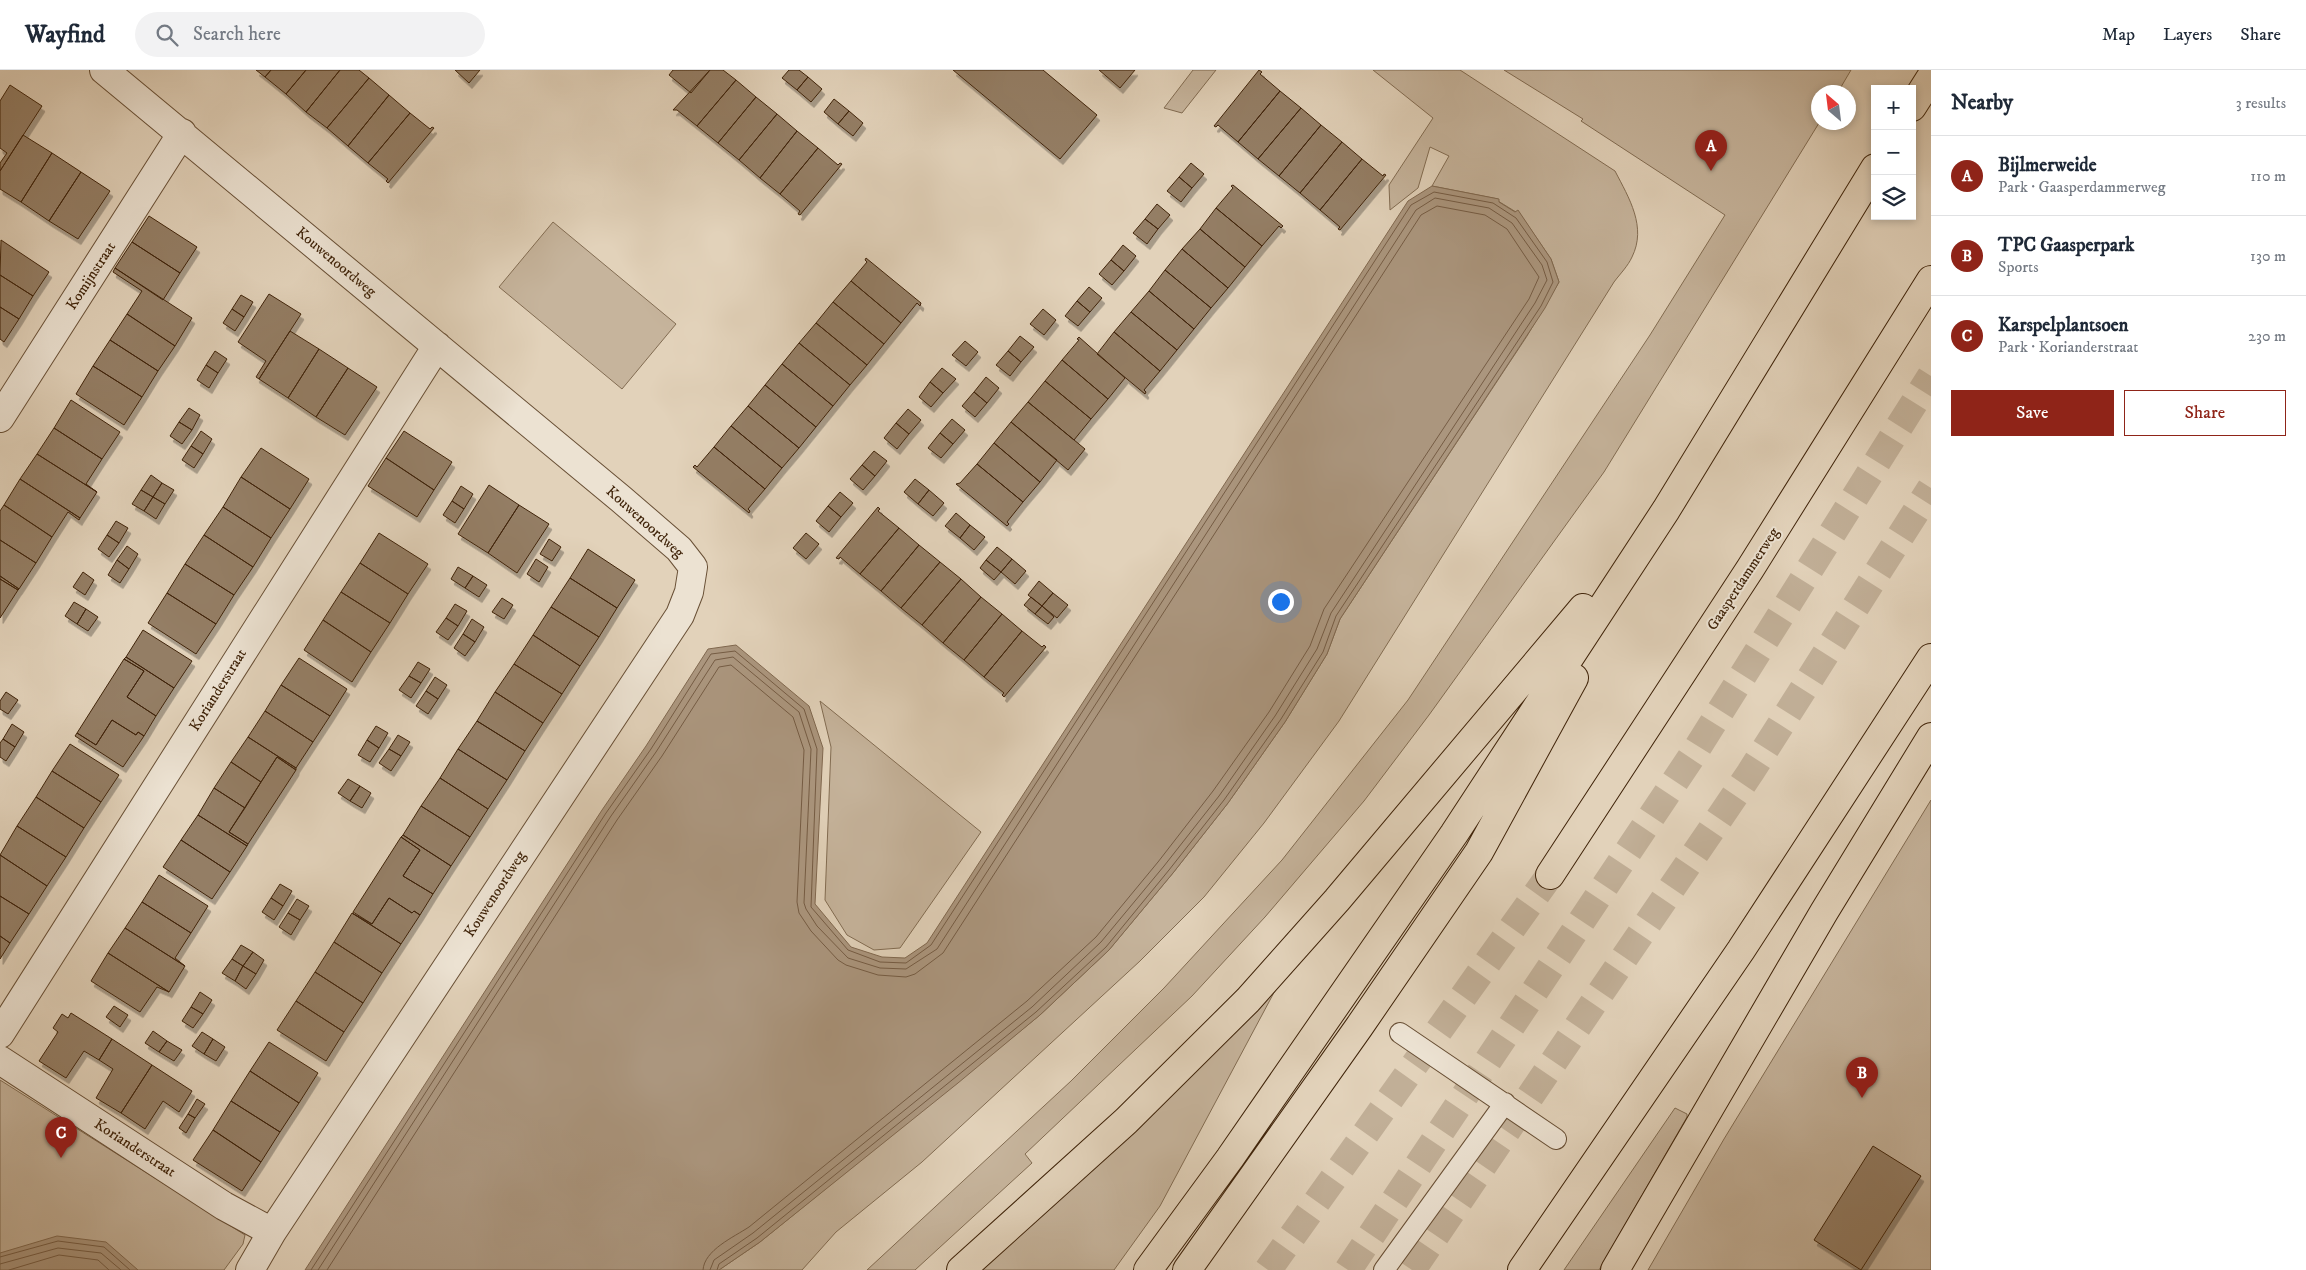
<!DOCTYPE html>
<meta charset="utf-8">
<style>
:root{--surface:#fff;--page:#f2f2f3;--text:#1f2937;--muted:#747a83;--line:#e0e1e3;--accent:#8f2418}
body{margin:0;font-family:"IM FELL DW Pica",serif;background:var(--page);color:var(--text)}
.controls{position:absolute;right:15px;top:15px;display:grid;overflow:hidden;border-radius:0px;box-shadow:0 2px 8px #0003}
.controls button{width:45px;height:45px;display:grid;place-items:center;padding:0;border:0;border-bottom:1px solid var(--line);background:var(--surface);color:var(--text);font:25px sans-serif}
.compass{position:absolute;left:1811px;top:15px;width:45px;height:45px;border-radius:50%;background:var(--surface);box-shadow:0 2px 8px #0003;rotate:332deg}
.you{position:absolute;left:1280px;top:531px;width:18px;height:18px;margin:-12px;border:4px solid #fff;border-radius:50%;background:#1a73e8;box-shadow:0 0 0 8px #1a73e833}
.badge{display:grid;place-items:center;width:32px;height:32px;border-radius:50%;background:var(--accent);color:#fff;font-size:16px;font-weight:700}
.pin{position:absolute;translate:-50% -41px;filter:drop-shadow(0 1px 2px #0008)}
.pin::after{content:'';position:absolute;top:26px;width:18px;height:15px;background:inherit;clip-path:polygon(0 0,100% 0,50% 100%)}
.list{margin:0;padding:0;list-style:none}
h2{display:flex;justify-content:space-between;align-items:center;height:65px;margin:0;padding:0 20px;font-size:21px}
h2 small{font-size:16px;font-weight:400;color:var(--muted)}
.list li{display:grid;grid-template-columns:32px 1fr auto;gap:15px;align-items:center;box-sizing:border-box;height:80px;padding:0 20px;border-top:1px solid var(--line)}
.list b{display:block;font-size:19px;white-space:nowrap}
.list p{margin:0;font-size:16px;white-space:nowrap;color:var(--muted)}
.list em{font-size:16px;font-style:normal;color:var(--muted)}
.actions{display:flex;gap:10px;padding:15px 20px}
.actions a{flex:1;padding:11px 0;border:1px solid var(--accent);border-radius:0px;text-align:center;font-size:18px;color:var(--accent)}
.actions .main{background:var(--accent);color:#fff}
.icon{flex:none;width:28px;height:28px;fill:none;stroke:currentColor;stroke-width:2;stroke-linecap:round;stroke-linejoin:round}
.map{position:relative;flex:none;width:1931px;height:1200px;overflow:hidden}
header{display:flex;align-items:center;gap:30px;box-sizing:border-box;height:70px;padding:0 25px;background:var(--surface);border-bottom:1px solid var(--line)}
header strong{font-size:24px}
nav{display:flex;gap:28px;margin-inline-start:auto;font-size:18px}
.search{width:350px;height:45px;background:var(--page);display:flex;align-items:center;gap:12px;box-sizing:border-box;padding:0 18px;border-radius:28px;color:var(--muted);font-size:19px}
main{display:flex}
aside{flex:1;background:var(--surface)}
.map>svg:first-child{display:block}
</style>
<header>
<strong>Wayfind</strong>
<div class="search"><svg class="icon" aria-label="search" viewBox="0 0 24 24"><circle cx="10" cy="10" r="6"/><path d="M15 15l6 6"/></svg>Search here</div>
<nav><a>Map</a><a>Layers</a><a>Share</a></nav>
</header>
<main>
<div class="map">
<svg width="1931" height="1200" viewBox="0 0 1931 1200">
<defs>
<filter id="shadow"><feDropShadow dx="3" dy="5.5" stdDeviation="0" flood-color="#0004"/></filter>
</defs>
<rect width="100%" height="100%" fill="#e2d2ba"/>
<filter id="stains"><feTurbulence type="fractalNoise" baseFrequency=".004" numOctaves="4"/><feColorMatrix values="0 0 0 0 .2 0 0 0 0 .09 0 0 0 0 .02 0 0 0 .5 -.17"/></filter>
<radialGradient id="worn" r=".72"><stop offset=".6" stop-color="#630" stop-opacity="0"/><stop offset="1" stop-color="#630" stop-opacity=".3"/></radialGradient>
<!-- green -->
<path fill="#c6b49c" stroke="#826c52" d="M1193 0H1216L1182 43 1164 38Z
M1373 0H1460L1615 101C1629 128 1647 157 1632 187 1628 196 1620 204 1614 212L1339 651 1264 753 1204 827 1140 891 922 1092 836 1162 802 1200H719L760 1172 1040 945 1109 880 1173 803 1228 733 1285 652 1327 584 1340 549 1527 266 1559 212 1551 189 1518 141 1516 142 1498 131V129L1432 116 1449 86 1430 77 1418 118 1390 140 1389 115 1433 48Z
M1504 0H1851L1838 22H1818L1819 53 1604 402 1429 645 1364 731 1265 847 1192 926 1025 1084 1032 1093 915 1200H867L1071 1011 1164 918 1282 790 1408 630 1650 265 1725 145 1581 51 1583 49Z
M553 152 676 254 622 319 499 217Z
M820 631 981 762 900 878 874 880 847 865 825 830 831 677Z
M1931 730V1200H1648L1724 1069Z
M1278 915 1160 1136 1114 1200H978Z
M0 1010 245 1165 243 1174 224 1200H0Z
M1675 1038 1687 1044V1047L1599 1200H1564Z"/>
<!-- water -->
<path fill="#ab967e" stroke="#80684f" d="M1432 116 1499 129V132L1515 142 1518 140 1551 189 1559 212 1545 238 1340 549 1327 584 1285 652 1228 733 1173 803 1109 880 1040 945 958 1013 760 1172 719 1200H305L602 740 646 676 708 579 736 575 809 636 823 678 815 834 851 877 882 887 905 888 927 873 1408 131Z
M57 1166 106 1172 138 1200H0V1183Z"/>
<g fill="none" stroke-linecap="round" stroke-linejoin="round">
<!-- shore -->
<path stroke="#755c44" stroke-width="1" d="M0 1187 58 1171 104 1177 130 1200
M0 1194 58 1178 101 1183 121 1200
M9 1200 59 1185 98 1190 109 1200
M311 1200 606 743 651 679 711 584 735 581 804 639 817 679 811 837 848 880 880 892 906 893 931 875 1411 135 1434 122 1493 133 1516 148 1547 192 1553 212 1541 236 1336 546 1323 582 1281 649 1224 730 1169 800 1106 877 1036 942 757 1168 719 1194 717 1200
M318 1200 611 746 656 682 715 590 733 587 799 642 811 679 804 833 806 839 817 856 848 888 880 898 906 899 937 879 1416 140 1435 128 1489 138 1512 153 1542 195 1547 210 1535 233 1331 543 1317 579 1275 646 1219 726 1164 796 1101 872 1032 937 753 1163 714 1190 710 1200
M327 1200 617 750 662 686 719 597 731 595 793 647 804 680 797 832 799 843 811 861 838 890 846 895 878 905 906 907 915 904 943 883 1421 145 1437 136 1485 145 1507 159 1539 207 1529 229 1324 539 1310 576 1269 642 1213 721 1158 792 1096 867 1027 931 749 1157C734 1167 704 1180 703 1200"/>
</g>
<!-- building -->
<path fill="#947e65" stroke="#3f2309" filter="url(#shadow)" d="M256 0H271L265 7Z
M271 0H306L286 24 265 7Z
M306 0H340L306 42 286 24Z
M340 0H359L369 8 327 58 306 42Z
M455 0H480L469 13Z
M673 0H710L691 23 669 5Z
M710 0H723L736 10 697 56 677 40H673Z
M789 0H799L808 7 797 20 782 8Z
M953 0H1043L1097 45 1060 89Z
M1099 0H1135L1120 18Z
M1259 0 1262 2 1260 4 1280 21 1238 72 1218 55 1216 57 1214 56Z
M808 7 822 19 811 32 797 20Z
M369 8 389 25 348 76 327 58Z
M736 10 756 27 718 73 697 56Z
M10 15 42 36 0 101V93L7 83 0 78V31Z
M1280 21 1301 38 1258 89 1238 72Z
M389 25 410 43 368 93 348 76Z
M756 27 777 44 739 90 718 73Z
M834 29 849 41 838 54 824 42Z
M1301 38 1321 55 1279 106 1258 89Z
M849 41 863 53 853 66 838 54Z
M410 43 430 59 432 57 434 58 388 113 386 111 388 109 368 93Z
M777 44 797 61 760 108 739 90Z
M1321 55 1342 72 1300 123 1279 106Z
M797 61 818 78 780 124 760 108Z
M23 65 52 83 21 132 0 119V101Z
M1342 72 1362 89 1320 140 1300 123Z
M818 78 838 95 840 93 842 94 800 145 798 144 800 141 780 124Z
M52 83 81 102 49 151 21 132Z
M1362 89 1383 106 1384 104 1386 105 1340 160 1338 159 1340 157 1320 140Z
M1191 93 1204 104 1192 118 1179 107Z
M81 102 110 121 78 169 49 151Z
M1179 107 1192 118 1181 132 1167 121Z
M1233 115 1283 156 1281 158 1279 156 1262 176 1216 138 1233 118 1231 116Z
M1157 134 1170 145 1158 159 1145 149Z
M1216 138 1262 176 1245 197 1200 159Z
M149 146 197 177 180 203 132 172Z
M1145 149 1158 159 1147 174 1133 163Z
M1200 159 1245 197 1228 218 1182 179Z
M1 170 49 202 33 226 0 205Z
M132 172 180 203 163 230 115 198Z
M1123 175 1136 186 1124 201 1111 190Z
M1182 179 1228 218 1211 238 1165 200Z
M866 188 921 233 920 236 917 233 901 253 851 211 867 192 865 190Z
M1111 190 1124 201 1112 215 1099 204Z
M115 198 192 248 175 276 127 244 142 221 113 202Z
M1165 200 1211 238 1194 259 1149 221Z
M0 205 33 226 19 249 0 237Z
M851 211 901 253 884 274 833 232Z
M1089 217 1102 228 1090 242 1077 231Z
M1149 221 1194 259 1177 280 1131 242Z
M269 224 301 244 259 309 256 307 266 291 238 272Z
M241 225 253 232 244 247 232 239Z
M1077 231 1090 242 1078 256 1065 246Z
M833 232 884 274 867 295 816 253Z
M0 237 19 249 4 272 0 269Z
M232 239 244 247 235 261 223 253Z
M1043 239 1056 250 1044 265 1030 254Z
M1131 242 1177 280 1160 301 1114 262Z
M127 244 175 276 158 301 110 270Z
M816 253 867 295 850 315 799 273Z
M290 261 319 279 288 328 259 309Z
M1114 262 1160 301 1144 320 1146 322 1145 324 1097 284Z
M1020 266 1034 277 1021 292 1008 281Z
M1079 267 1125 308 1108 329 1062 290 1079 270 1077 269Z
M110 270 158 301 142 327 93 296Z
M965 271 978 282 966 296 952 285Z
M799 273 850 315 833 336 782 294Z
M319 279 348 298 316 347 288 328Z
M215 281 227 289 218 303 206 295Z
M1008 281 1021 292 1010 306 996 295Z
M1062 290 1108 329 1091 349 1045 311Z
M782 294 833 336 816 357 765 315Z
M206 295 218 303 209 318 197 310Z
M93 296 142 327 124 355 76 324Z
M348 298 377 317 345 365 316 347Z
M942 298 956 309 943 323 930 312Z
M986 307 999 318 987 333 974 322Z
M1045 311 1091 349 1074 370 1028 332Z
M930 312 943 323 931 337 919 327Z
M765 315 816 357 799 378 748 336Z
M974 322 987 333 975 347 962 336Z
M71 330 120 362 102 389 54 358Z
M1028 332 1085 379 1068 400 1011 352Z
M748 336 799 378 782 398 731 356Z
M189 338 200 345 192 360 179 352Z
M908 339 921 350 909 364 896 353Z
M952 349 965 360 953 374 940 363Z
M179 352 192 360 182 374 170 366Z
M1011 352 1057 390 1040 412 994 373Z
M896 353 909 364 897 379 884 368Z
M731 356 782 398 765 419 714 377Z
M54 358 102 389 86 414 97 422 37 384Z
M201 361 212 369 203 384 191 376Z
M404 361 452 392 434 420 386 388Z
M940 363 953 374 941 388 928 378Z
M994 373 1040 412 1023 432 977 394Z
M191 376 203 384 194 398 182 390Z
M714 377 765 419 748 439 750 441 749 443 693 397 695 395 697 397Z
M261 378 309 409 290 439 241 407Z
M874 381 887 391 875 406 862 395Z
M37 384 97 422 80 448 20 409Z
M386 388 434 420 417 447 368 416Z
M977 394 1023 432 1007 452 1009 454 1007 456 956 414 960 413Z
M862 395 875 406 863 420 850 409Z
M151 405 162 413 153 427 141 420Z
M241 407 290 439 271 468 223 437Z
M20 409 80 448 79 450 68 442 52 467 4 435Z
M915 409 929 420 918 434 904 422Z
M162 413 174 420 165 434 153 427Z
M489 415 519 435 488 483 458 464Z
M461 416 473 424 464 439 452 431Z
M141 420 153 427 144 441 132 434Z
M929 420 944 433 933 446 918 434Z
M840 422 853 433 841 447 828 436Z
M153 427 165 434 156 449 144 441Z
M452 431 464 439 455 453 443 445Z
M4 435 52 467 36 493 0 470V441Z
M519 435 549 454 517 503 488 483Z
M828 436 841 447 829 462 816 451Z
M223 437 271 468 253 497 204 465Z
M878 437 880 439 878 441 899 458 860 504 840 487 839 489 836 488Z
M956 443 970 455 960 468 945 456Z
M116 451 128 458 119 473 107 465Z
M970 455 985 467 974 480 960 468Z
M899 458 919 475 881 521 860 504Z
M379 463 428 494 408 524 360 493Z
M806 463 819 474 806 489 793 478Z
M107 465 119 473 109 487 98 479Z
M204 465 253 497 234 525 185 494Z
M549 469 561 477 552 491 540 484Z
M0 470 36 493 19 519 0 506Z
M919 475 940 492 901 538 881 521Z
M127 476 138 484 129 499 117 490Z
M997 477 1012 489 1001 502 986 490Z
M588 479 635 510 617 538 570 508Z
M536 489 548 497 539 512 527 504Z
M1012 489 1026 501 1015 514 1001 502Z
M117 490 129 499 120 513 108 505Z
M986 490 1001 502 994 510 980 498Z
M940 492 961 509 922 555 901 538Z
M360 493 408 524 390 553 341 522Z
M185 494 234 525 216 554 167 523Z
M458 497 473 506 465 518 451 509Z
M83 502 94 510 85 525 73 517Z
M0 506 19 519 18 520 0 509Z
M473 506 487 515 479 527 465 518Z
M570 508 617 538 599 567 551 537Z
M0 509 18 520 0 548Z
M961 509 981 527 943 573 922 555Z
M1039 511 1053 523 1042 536 1028 525Z
M341 522 390 553 371 582 323 550Z
M167 523 216 554 196 584 148 553Z
M1053 523 1068 535 1057 548 1042 536Z
M981 527 1002 544 964 590 943 573Z
M1031 527 1042 536 1035 544 1024 535Z
M502 528 513 535 504 549 492 542Z
M74 532 86 539 77 554 65 546Z
M455 534 467 541 458 556 446 548Z
M1042 536 1054 547 1048 554 1035 544Z
M551 537 599 567 580 596 533 565Z
M86 539 98 547 88 561 77 554Z
M1002 544 1022 561 984 607 964 590Z
M446 548 458 556 448 570 436 562Z
M472 549 484 557 475 572 463 564Z
M323 550 371 582 352 612 304 580Z
M143 560 192 591 174 618 126 587Z
M1022 561 1042 577 1044 575 1046 577 1004 627 1002 625 1004 623 984 607Z
M463 564 475 572 465 586 454 578Z
M533 565 580 596 562 624 514 594Z
M126 587 174 618 156 646 127 627 144 601 124 589Z
M299 588 347 619 330 646 281 615Z
M124 589 144 601 127 627 156 646 144 666 138 662 136 665 112 650 96 675 77 663Z
M418 592 430 599 421 613 409 606Z
M514 594 562 624 543 653 495 622Z
M409 606 421 613 411 628 399 620Z
M435 607 447 615 438 629 426 621Z
M281 615 330 646 313 672 265 641Z
M426 621 438 629 428 644 416 636Z
M6 622 18 630 8 644 0 639V631Z
M495 622 543 653 525 681 477 651Z
M265 641 313 672 296 698 248 667Z
M112 650 136 665 138 662 144 666 123 697 75 666 77 663 96 675Z
M477 651 525 681 507 710 458 679Z
M12 654 24 662 15 677 3 669Z
M376 656 388 663 379 678 367 670Z
M398 665 410 672 401 686 389 679Z
M248 667 296 698V700L277 687 261 712 231 692Z
M3 669 15 677 6 691 0 687V673Z
M367 670 379 678 370 692 358 685Z
M70 674 119 705 101 732 52 701Z
M389 679 401 686 391 701 379 693Z
M458 679 507 710 488 739 440 708Z
M277 687 296 700 248 774 229 762Z
M231 692 261 712 245 738 214 718Z
M52 701 101 732 84 758 36 727Z
M440 708 488 739 470 767 421 736Z
M348 709 360 716 350 731 338 723Z
M360 716 371 723 362 738 350 731Z
M214 718 245 738 229 762 248 774 247 776 198 745Z
M36 727 84 758 66 787 17 756Z
M421 736 470 767 451 796 403 765Z
M198 745 247 776 230 802 181 770Z
M17 756 66 787 47 816 0 785Z
M403 765 451 796 433 824 403 806 420 780 401 767Z
M401 767 420 780 403 806 433 824 420 845 414 841 412 843 389 828 372 854 353 842Z
M181 770 230 802 212 829 163 797Z
M0 785 47 816 29 844 0 826Z
M159 805 208 836 191 863 142 832Z
M280 814 292 821 283 836 271 828Z
M0 826 29 844 10 873 0 866Z
M271 828 283 836 274 850 262 842Z
M389 828 412 843 414 841 420 845 401 874 352 843 372 854Z
M297 829 309 836 300 850 288 843Z
M142 832 191 863 175 888 185 896 125 858Z
M288 843 300 850 291 865 279 857Z
M352 843 401 874 382 903 334 872Z
M125 858 185 896 169 922 108 883Z
M0 866 10 873 0 889Z
M334 872 382 903 363 933 315 902Z
M241 875 253 882 243 896 232 889Z
M253 882 264 890 256 904 243 896Z
M108 883 169 922 157 917 140 942 91 911Z
M232 889 243 896 235 911 222 903Z
M243 896 256 904 246 919 235 911Z
M315 902 363 933 344 962 296 931Z
M200 922 212 930 203 944 191 937Z
M296 931 344 962 326 991 277 960Z
M114 936 128 945 120 957 106 947Z
M191 937 203 944 193 958 182 951Z
M71 943 112 969 99 990 84 981 66 1008 39 991 58 962 53 958 62 944 68 948Z
M153 961 167 971 159 982 145 973Z
M202 962 213 969 204 984 192 976Z
M112 969 152 995 121 1043 96 1028 113 999 99 990Z
M213 969 225 977 216 991 204 984Z
M167 971 182 980 174 991 159 982Z
M269 972 318 1003 299 1033 250 1001Z
M152 995 192 1021 179 1042 163 1031 145 1059 121 1043Z
M250 1001 299 1033 280 1062 231 1031Z
M197 1029 205 1034 195 1048 188 1044Z
M231 1031 280 1062 261 1092 213 1060Z
M188 1044 195 1048 186 1063 179 1058Z
M213 1060 261 1092 242 1121 193 1090Z
M1873 1076 1921 1106 1861 1200 1814 1170Z"/>
<g fill="none" stroke-linecap="round" stroke-linejoin="round">
<!-- motorway-tunnel -->
<path stroke="#c1af97" stroke-width="28" stroke-dasharray="28 14" stroke-linecap="butt" d="M1268 1200 1550 805
M1348 1200 1696 680 1931 306
M1412 1200 1750 703 1931 418"/>
<!-- service casing -->
<g stroke="#684f35" stroke-width="22">
<path id="service" d="M1400 963 1556 1069
M1384 1200 1505 1033"/>
</g>
<!-- minor casing -->
<g stroke="#684f35" stroke-width="30">
<path id="minor" d="M104 0 621 429 679 479 693 497 689 522 680 545 272 1162 250 1200
M0 348 182 63
M0 964 437 276
M0 990 224 1136 272 1162"/>
</g>
<!-- motorway casing -->
<g stroke="#3f2309" stroke-width="30">
<path id="motorway" d="M1912 37 1931 7
M1550 805 1750 499 1931 210
M961 1200 1126 1051 1248 930 1337 830 1583 538
M1148 1200 1230 1088 1454 764 1666 440 1875 98
M1187 1200 1359 957 1479 782 1574 608
M1522 1200 1741 880 1931 588
M1615 1200 1824 842 1931 667"/>
</g>
<!-- service -->
<use href="#service" stroke="#ece2d2" stroke-width="20"/>
<!-- minor -->
<use href="#minor" stroke="#ece2d2" stroke-width="28"/>
<!-- motorway -->
<use href="#motorway" stroke="#e2d2ba" stroke-width="28"/>
</g>
<g text-anchor="middle" dominant-baseline="central" stroke-width="4" stroke-linejoin="round" paint-order="stroke">
<!-- street labels -->
<g font-size="15" fill="#3f2309" stroke="#ece2d2">
<text transform="translate(336 192) rotate(40)">Kouwenoordweg</text>
<text transform="translate(91 206) rotate(-57)">Komijnstraat</text>
<text transform="translate(645 452) rotate(42)">Kouwenoordweg</text>
<text transform="translate(1743 509) rotate(-57)">Gaasperdammerweg</text>
<text transform="translate(218 620) rotate(-58)">Korianderstraat</text>
<text transform="translate(495 824) rotate(-57)">Kouwenoordweg</text>
<text transform="translate(135 1078) rotate(33)">Korianderstraat</text>
</g>
</g>
<rect width="100%" height="100%" filter="url(#stains)"/>
<rect width="100%" height="100%" fill="url(#worn)"/>
</svg>
<div class="controls">
<button>+</button>
<button>−</button>
<button><svg class="icon" aria-label="layers" viewBox="0 0 24 24"><path d="M12 4l9 5-9 5-9-5zM3 14l9 5 9-5"/></svg></button>
</div>
<svg class="compass" viewBox="-18 -18 36 36"><path d="M0-13l5 13h-10z" fill="#e53935"/><path d="M0 13l5-13h-10z" fill="#747a83"/></svg>
<div class="you"></div>
<div class="pin badge" style="left:1711px;top:101px">A</div>
<div class="pin badge" style="left:1862px;top:1028px">B</div>
<div class="pin badge" style="left:61px;top:1088px">C</div>
</div>
<aside>
<h2>Nearby<small>3 results</small></h2>
<ul class="list">
<li><span class="badge">A</span><div><b>Bijlmerweide</b><p>Park · Gaasperdammerweg</p></div><em>110 m</em></li>
<li><span class="badge">B</span><div><b>TPC Gaasperpark</b><p>Sports</p></div><em>130 m</em></li>
<li><span class="badge">C</span><div><b>Karspelplantsoen</b><p>Park · Korianderstraat</p></div><em>230 m</em></li>
</ul>
<div class="actions"><a class="main">Save</a><a>Share</a></div>
</aside>
</main>
